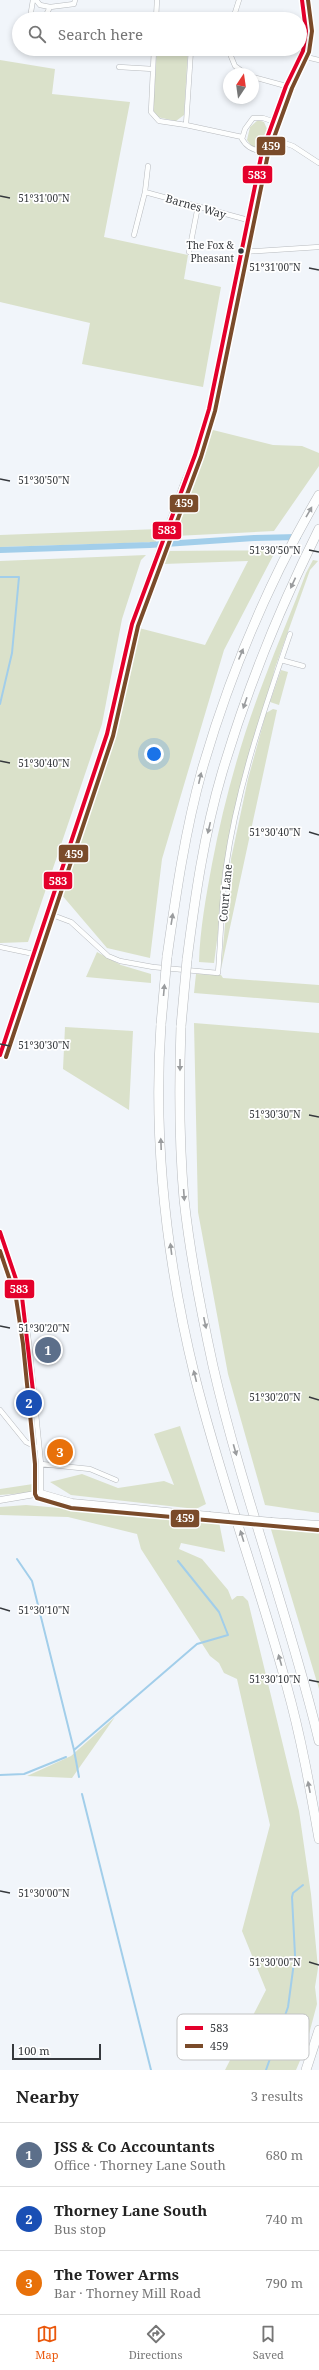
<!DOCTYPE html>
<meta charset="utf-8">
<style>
:root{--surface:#fff;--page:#f2f2f2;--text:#222;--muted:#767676;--line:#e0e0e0;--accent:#ea580c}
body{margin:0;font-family:"Noto Serif",serif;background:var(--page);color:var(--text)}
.compass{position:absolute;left:223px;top:68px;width:36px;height:36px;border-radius:50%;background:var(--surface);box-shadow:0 2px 6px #0003;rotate:13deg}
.scale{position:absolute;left:12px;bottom:10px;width:89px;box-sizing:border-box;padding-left:4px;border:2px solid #36393d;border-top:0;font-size:11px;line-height:14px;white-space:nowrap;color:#36393d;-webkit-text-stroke:3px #fff;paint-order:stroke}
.you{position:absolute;left:154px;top:754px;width:14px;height:14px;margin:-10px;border:3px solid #fff;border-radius:50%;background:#1a73e8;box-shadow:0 0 0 6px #1a73e833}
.badge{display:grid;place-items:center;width:26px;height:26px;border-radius:50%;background:var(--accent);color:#fff;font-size:13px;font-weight:700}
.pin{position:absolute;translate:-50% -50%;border:2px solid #fff;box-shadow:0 1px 4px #0006}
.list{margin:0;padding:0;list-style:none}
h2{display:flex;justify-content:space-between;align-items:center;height:52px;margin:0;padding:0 16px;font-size:17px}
h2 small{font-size:13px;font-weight:400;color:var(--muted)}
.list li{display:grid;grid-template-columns:26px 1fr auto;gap:12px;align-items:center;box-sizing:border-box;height:64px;padding:0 16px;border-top:1px solid var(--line)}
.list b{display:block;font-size:15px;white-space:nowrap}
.list p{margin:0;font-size:13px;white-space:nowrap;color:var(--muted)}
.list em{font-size:13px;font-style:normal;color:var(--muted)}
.icon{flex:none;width:22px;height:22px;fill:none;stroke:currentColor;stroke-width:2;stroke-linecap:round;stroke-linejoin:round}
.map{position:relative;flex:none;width:319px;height:2070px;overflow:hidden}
.search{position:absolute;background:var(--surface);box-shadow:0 2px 6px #0003;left:12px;right:12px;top:12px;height:44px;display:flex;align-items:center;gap:10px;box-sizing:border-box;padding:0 14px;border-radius:22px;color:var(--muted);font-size:15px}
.sheet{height:244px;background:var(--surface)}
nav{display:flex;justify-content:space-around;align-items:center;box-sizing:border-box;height:56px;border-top:1px solid var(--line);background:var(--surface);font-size:11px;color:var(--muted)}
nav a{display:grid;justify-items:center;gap:2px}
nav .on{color:var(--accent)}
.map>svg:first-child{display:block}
</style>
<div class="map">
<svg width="319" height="2070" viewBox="0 0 319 2070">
<rect width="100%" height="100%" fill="#f1f5fa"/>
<!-- green -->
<path fill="#dae1ca" d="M157 49H188L184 115 176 121 157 117 153 112Z
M0 60 55 69 52 94 130 102 104 237 188 255 184 279 221 287 203 387 82 364 90 323 0 302Z
M258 120 264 122 267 129 261 146 253 148 247 140 250 127Z
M209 429 273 445 302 446 319 453V466L274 531 175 536Z
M159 529 156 542 0 547V535Z
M276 550 224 650 162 859 150 958 107 948 61 894 108 750 135 627 205 645 248 561 163 564 166 551Z
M146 555 141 560 122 619 102 724 28 942 0 943V561Z
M313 560 318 561 310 570 275 668 230 842 214 963 199 962C200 929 206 897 212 864 224 801 241 740 264 680 277 644 293 609 306 573Z
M281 670 288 672 279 705 270 702Z
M273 709 277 710 221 969 231 859 248 779 266 713Z
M97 952 121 965 151 974V983L86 977Z
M196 974 221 975 223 978 319 985V1003L194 993Z
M194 1023 319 1033V1513L265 1505 228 1374 198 1212Z
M65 1027 133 1031 129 1110 63 1069Z
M180 1426 206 1504 196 1509 71 1495 50 1482 82 1474 118 1488 164 1481 174 1485 154 1434Z
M33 1484 38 1492 0 1495V1489Z
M26 1505 219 1522 225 1552 181 1543 179 1549 202 1559 228 1590 232 1600 237 1596H243L248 1601 299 1811 311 1894 318 1968 315 1987 317 2004 305 2049 296 2070H225L266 1990 242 1931 270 1825 237 1679 224 1673 219 1663 210 1656 141 1549 137 1534 68 1517 0 1515V1507Z
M270 1526 319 1531V1689Z
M115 1717 72 1778 27 1776 71 1756Z"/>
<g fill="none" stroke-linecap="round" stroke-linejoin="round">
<!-- stream -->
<path stroke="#a2ceea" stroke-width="2" d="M0 577H19L12 653 0 704
M17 1559 32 1581 74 1750 79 1777
M74 1750 197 1644 228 1635 219 1612 178 1561
M0 1775 24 1774 66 1757
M82 1794 151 2070
M266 2070 288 2007 295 1955 292 1897 293 1893 303 1885"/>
<!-- canal -->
<path stroke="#a2ceea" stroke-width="6" d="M0 550 150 545 254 538 298 537"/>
<!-- minor casing -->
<g stroke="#b7babe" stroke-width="5.5">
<path id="minor" d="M33 0 31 12 35 19
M36 0 40 5 50 7 74 4 75 0
M39 19 45 17 50 7
M156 19 157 0
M233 19 239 0
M154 49 151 112 159 121 186 125 191 49
M228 49 235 66 246 74
M302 56 319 60
M119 67 153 69
M253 77 286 86
M186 125 242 137
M267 137 293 146 319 163
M262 152C253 149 247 148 242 139L245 129 253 118H263L272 121
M145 192 248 220
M134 235 145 192 148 166
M189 252 198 206
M242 252 319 247
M281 660 303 666
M47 913 71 922 108 956 120 961 153 967 218 973C221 938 221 902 226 867 237 788 264 710 290 634
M0 947 34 954
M0 1055 107 734 132 624 184 481 195 455 209 409 262 152 286 86 303 51 306 31 302 0
M0 1232 22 1297 29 1343 41 1464V1493
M0 1410 26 1442 38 1448
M41 1464 90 1469 116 1480"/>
</g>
<!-- tertiary casing -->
<g stroke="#b7babe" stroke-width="7">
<path id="tertiary" d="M0 1500 41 1493 72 1502 209 1515
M272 1521 319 1524"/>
</g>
<!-- motorway casing -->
<g stroke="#b7babe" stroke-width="10">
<path id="motorway" d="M167 957C176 894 185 831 202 770 230 673 269 581 319 495
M187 960C195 897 204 834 222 773 247 689 280 607 319 529
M161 1024C153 1141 167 1263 195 1377 221 1482 259 1583 287 1687 301 1737 310 1788 319 1839
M181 1026C179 1083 179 1142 184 1199 190 1255 201 1311 213 1366 242 1493 289 1615 319 1741
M306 2070 319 2030"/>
</g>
<!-- minor -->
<use href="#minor" stroke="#fdfefe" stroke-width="4.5"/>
<!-- tertiary -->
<use href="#tertiary" stroke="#fdfefe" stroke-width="6"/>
<!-- motorway -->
<use href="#motorway" stroke="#fdfefe" stroke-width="9"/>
<!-- tertiary-bridge casing -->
<g stroke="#b7babe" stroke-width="7" stroke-linecap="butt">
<path id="tertiary-bridge" d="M209 1515 272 1521"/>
</g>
<!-- motorway-bridge casing -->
<g stroke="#b7babe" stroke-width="10" stroke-linecap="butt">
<path id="motorway-bridge" d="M161 1024 167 957
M181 1026 187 960"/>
</g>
<!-- tertiary-bridge -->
<use href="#tertiary-bridge" stroke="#fdfefe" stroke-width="6"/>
<!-- motorway-bridge -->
<use href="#motorway-bridge" stroke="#fdfefe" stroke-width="9"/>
<!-- bus-1 casing -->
<g stroke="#fff" stroke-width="7">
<path id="bus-1" d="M0 1055 107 734 132 624 195 455 209 409 262 152 286 86 303 51 306 31 302 0
M0 1232 22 1297 35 1408"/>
</g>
<!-- bus-2 casing -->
<g stroke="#fff" stroke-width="7">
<path id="bus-2" d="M6 1057 113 736 138 626 201 457 215 411 268 154 292 88 309 52 312 31 308 0
M0 1251 16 1298 23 1344 35 1464V1494L37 1498 71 1508 318 1530"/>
</g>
<!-- bus-1 -->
<use href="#bus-1" stroke="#e4002b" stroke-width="4"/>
<!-- bus-2 -->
<use href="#bus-2" stroke="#7a4b2a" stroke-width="4"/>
</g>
<!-- one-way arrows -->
<defs><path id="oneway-solid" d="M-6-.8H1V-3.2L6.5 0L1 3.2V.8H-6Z"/></defs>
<g fill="#9a9c9e">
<use href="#oneway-solid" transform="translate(309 512) rotate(-60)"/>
<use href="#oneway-solid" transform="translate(293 583) rotate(115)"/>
<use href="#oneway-solid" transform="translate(241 654) rotate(-67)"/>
<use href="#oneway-solid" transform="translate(245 703) rotate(109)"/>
<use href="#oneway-solid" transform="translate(200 778) rotate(-77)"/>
<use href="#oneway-solid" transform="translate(209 828) rotate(103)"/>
<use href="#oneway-solid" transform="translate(172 919) rotate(-81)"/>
<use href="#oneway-solid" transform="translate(164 990) rotate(-85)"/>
<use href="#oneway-solid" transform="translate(180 1065) rotate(90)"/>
<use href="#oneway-solid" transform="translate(161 1144) rotate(-92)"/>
<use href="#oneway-solid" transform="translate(184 1195) rotate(86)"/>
<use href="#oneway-solid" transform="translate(171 1249) rotate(-97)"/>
<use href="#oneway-solid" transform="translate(205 1323) rotate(78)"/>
<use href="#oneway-solid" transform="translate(195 1376) rotate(-104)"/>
<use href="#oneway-solid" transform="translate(235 1450) rotate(74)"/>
<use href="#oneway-solid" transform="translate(242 1536) rotate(-107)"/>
<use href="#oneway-solid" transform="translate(280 1660) rotate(-106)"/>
<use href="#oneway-solid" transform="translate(309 1787) rotate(-101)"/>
</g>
<!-- ticks -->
<path fill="none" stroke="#36393d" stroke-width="1.5" d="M0 196 10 198M309 268 319 270M0 479 10 481M309 550 319 552M0 761 10 763M309 832 319 835M0 1044 10 1046M309 1115 319 1117M0 1326 10 1328M309 1397 319 1400M0 1608 10 1611M309 1680 319 1682M0 1891 10 1893M309 1962 319 1965"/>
<!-- markers -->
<circle fill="#36393d" stroke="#fff" stroke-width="1.5" cx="241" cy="251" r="3.5"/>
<g text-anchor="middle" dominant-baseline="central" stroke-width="3.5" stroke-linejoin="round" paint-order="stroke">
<!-- bus labels -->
<g font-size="10" fill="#36393d" stroke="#fff" text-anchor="end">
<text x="234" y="245">The Fox &amp;<tspan x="234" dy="13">Pheasant</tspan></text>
</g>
<!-- street labels -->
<g font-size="11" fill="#36393d" stroke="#fff">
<text transform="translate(196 206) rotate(16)">Barnes Way</text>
<text transform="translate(225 893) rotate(-85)">Court Lane</text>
</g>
</g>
<!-- legend -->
<rect x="177" y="2014" width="132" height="46" rx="6" fill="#fff" stroke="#c3c4c5" stroke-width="1"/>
<rect x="185" y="2026" width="18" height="4" fill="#e4002b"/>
<rect x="185" y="2044" width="18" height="4" fill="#7a4b2a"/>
<g font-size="11" fill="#36393d">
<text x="210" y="2032">583</text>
<text x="210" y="2050">459</text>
</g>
<g font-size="10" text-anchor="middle" fill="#36393d" stroke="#fff" stroke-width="3.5" stroke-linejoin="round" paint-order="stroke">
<text x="44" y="202">51°31'00"N</text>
<text x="275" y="271">51°31'00"N</text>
<text x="44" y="484">51°30'50"N</text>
<text x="275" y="554">51°30'50"N</text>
<text x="44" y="767">51°30'40"N</text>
<text x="275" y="836">51°30'40"N</text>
<text x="44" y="1049">51°30'30"N</text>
<text x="275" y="1118">51°30'30"N</text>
<text x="44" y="1332">51°30'20"N</text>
<text x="275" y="1401">51°30'20"N</text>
<text x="44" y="1614">51°30'10"N</text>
<text x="275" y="1683">51°30'10"N</text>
<text x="44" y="1897">51°30'00"N</text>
<text x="275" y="1966">51°30'00"N</text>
</g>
<g stroke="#fff" stroke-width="1.5">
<rect x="256" y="136" width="30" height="20" rx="4" fill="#7a4b2a"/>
<rect x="242" y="165" width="31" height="19" rx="4" fill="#e4002b"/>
<rect x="169" y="494" width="30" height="19" rx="4" fill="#7a4b2a"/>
<rect x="152" y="521" width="30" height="19" rx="4" fill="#e4002b"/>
<rect x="58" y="844" width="31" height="19" rx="4" fill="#7a4b2a"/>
<rect x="43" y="871" width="30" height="19" rx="4" fill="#e4002b"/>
<rect x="4" y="1279" width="31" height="20" rx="4" fill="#e4002b"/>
<rect x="170" y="1509" width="30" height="19" rx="4" fill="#7a4b2a"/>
</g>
<g font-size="11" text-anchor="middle" font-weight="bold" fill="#fff">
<text x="271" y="150">459</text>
<text x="257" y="179">583</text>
<text x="184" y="507">459</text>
<text x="167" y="534">583</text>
<text x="74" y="858">459</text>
<text x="58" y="885">583</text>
<text x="19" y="1293">583</text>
<text x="185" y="1522">459</text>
</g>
</svg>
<svg class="compass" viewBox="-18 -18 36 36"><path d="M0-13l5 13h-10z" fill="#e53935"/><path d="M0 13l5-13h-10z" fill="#767676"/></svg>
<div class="scale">100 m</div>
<div class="you"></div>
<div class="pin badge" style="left:48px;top:1350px;background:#5c6f8a">1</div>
<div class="pin badge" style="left:29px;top:1403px;background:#1a4fb4">2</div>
<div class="pin badge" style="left:60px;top:1452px;background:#e8710a">3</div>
<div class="search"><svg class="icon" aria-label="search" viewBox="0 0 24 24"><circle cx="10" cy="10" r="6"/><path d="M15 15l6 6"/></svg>Search here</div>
</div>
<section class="sheet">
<h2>Nearby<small>3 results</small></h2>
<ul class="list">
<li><span class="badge" style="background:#5c6f8a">1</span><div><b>JSS &amp; Co Accountants</b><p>Office · Thorney Lane South</p></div><em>680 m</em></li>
<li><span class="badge" style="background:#1a4fb4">2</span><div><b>Thorney Lane South</b><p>Bus stop</p></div><em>740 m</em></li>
<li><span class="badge" style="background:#e8710a">3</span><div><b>The Tower Arms</b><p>Bar · Thorney Mill Road</p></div><em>790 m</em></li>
</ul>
</section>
<nav>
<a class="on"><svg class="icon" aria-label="map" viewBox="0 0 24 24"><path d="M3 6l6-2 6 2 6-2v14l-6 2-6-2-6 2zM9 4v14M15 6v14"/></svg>Map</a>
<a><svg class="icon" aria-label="directions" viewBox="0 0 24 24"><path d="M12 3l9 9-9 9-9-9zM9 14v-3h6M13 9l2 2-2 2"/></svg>Directions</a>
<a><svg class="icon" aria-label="saved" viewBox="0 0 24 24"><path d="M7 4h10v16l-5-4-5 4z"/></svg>Saved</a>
</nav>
